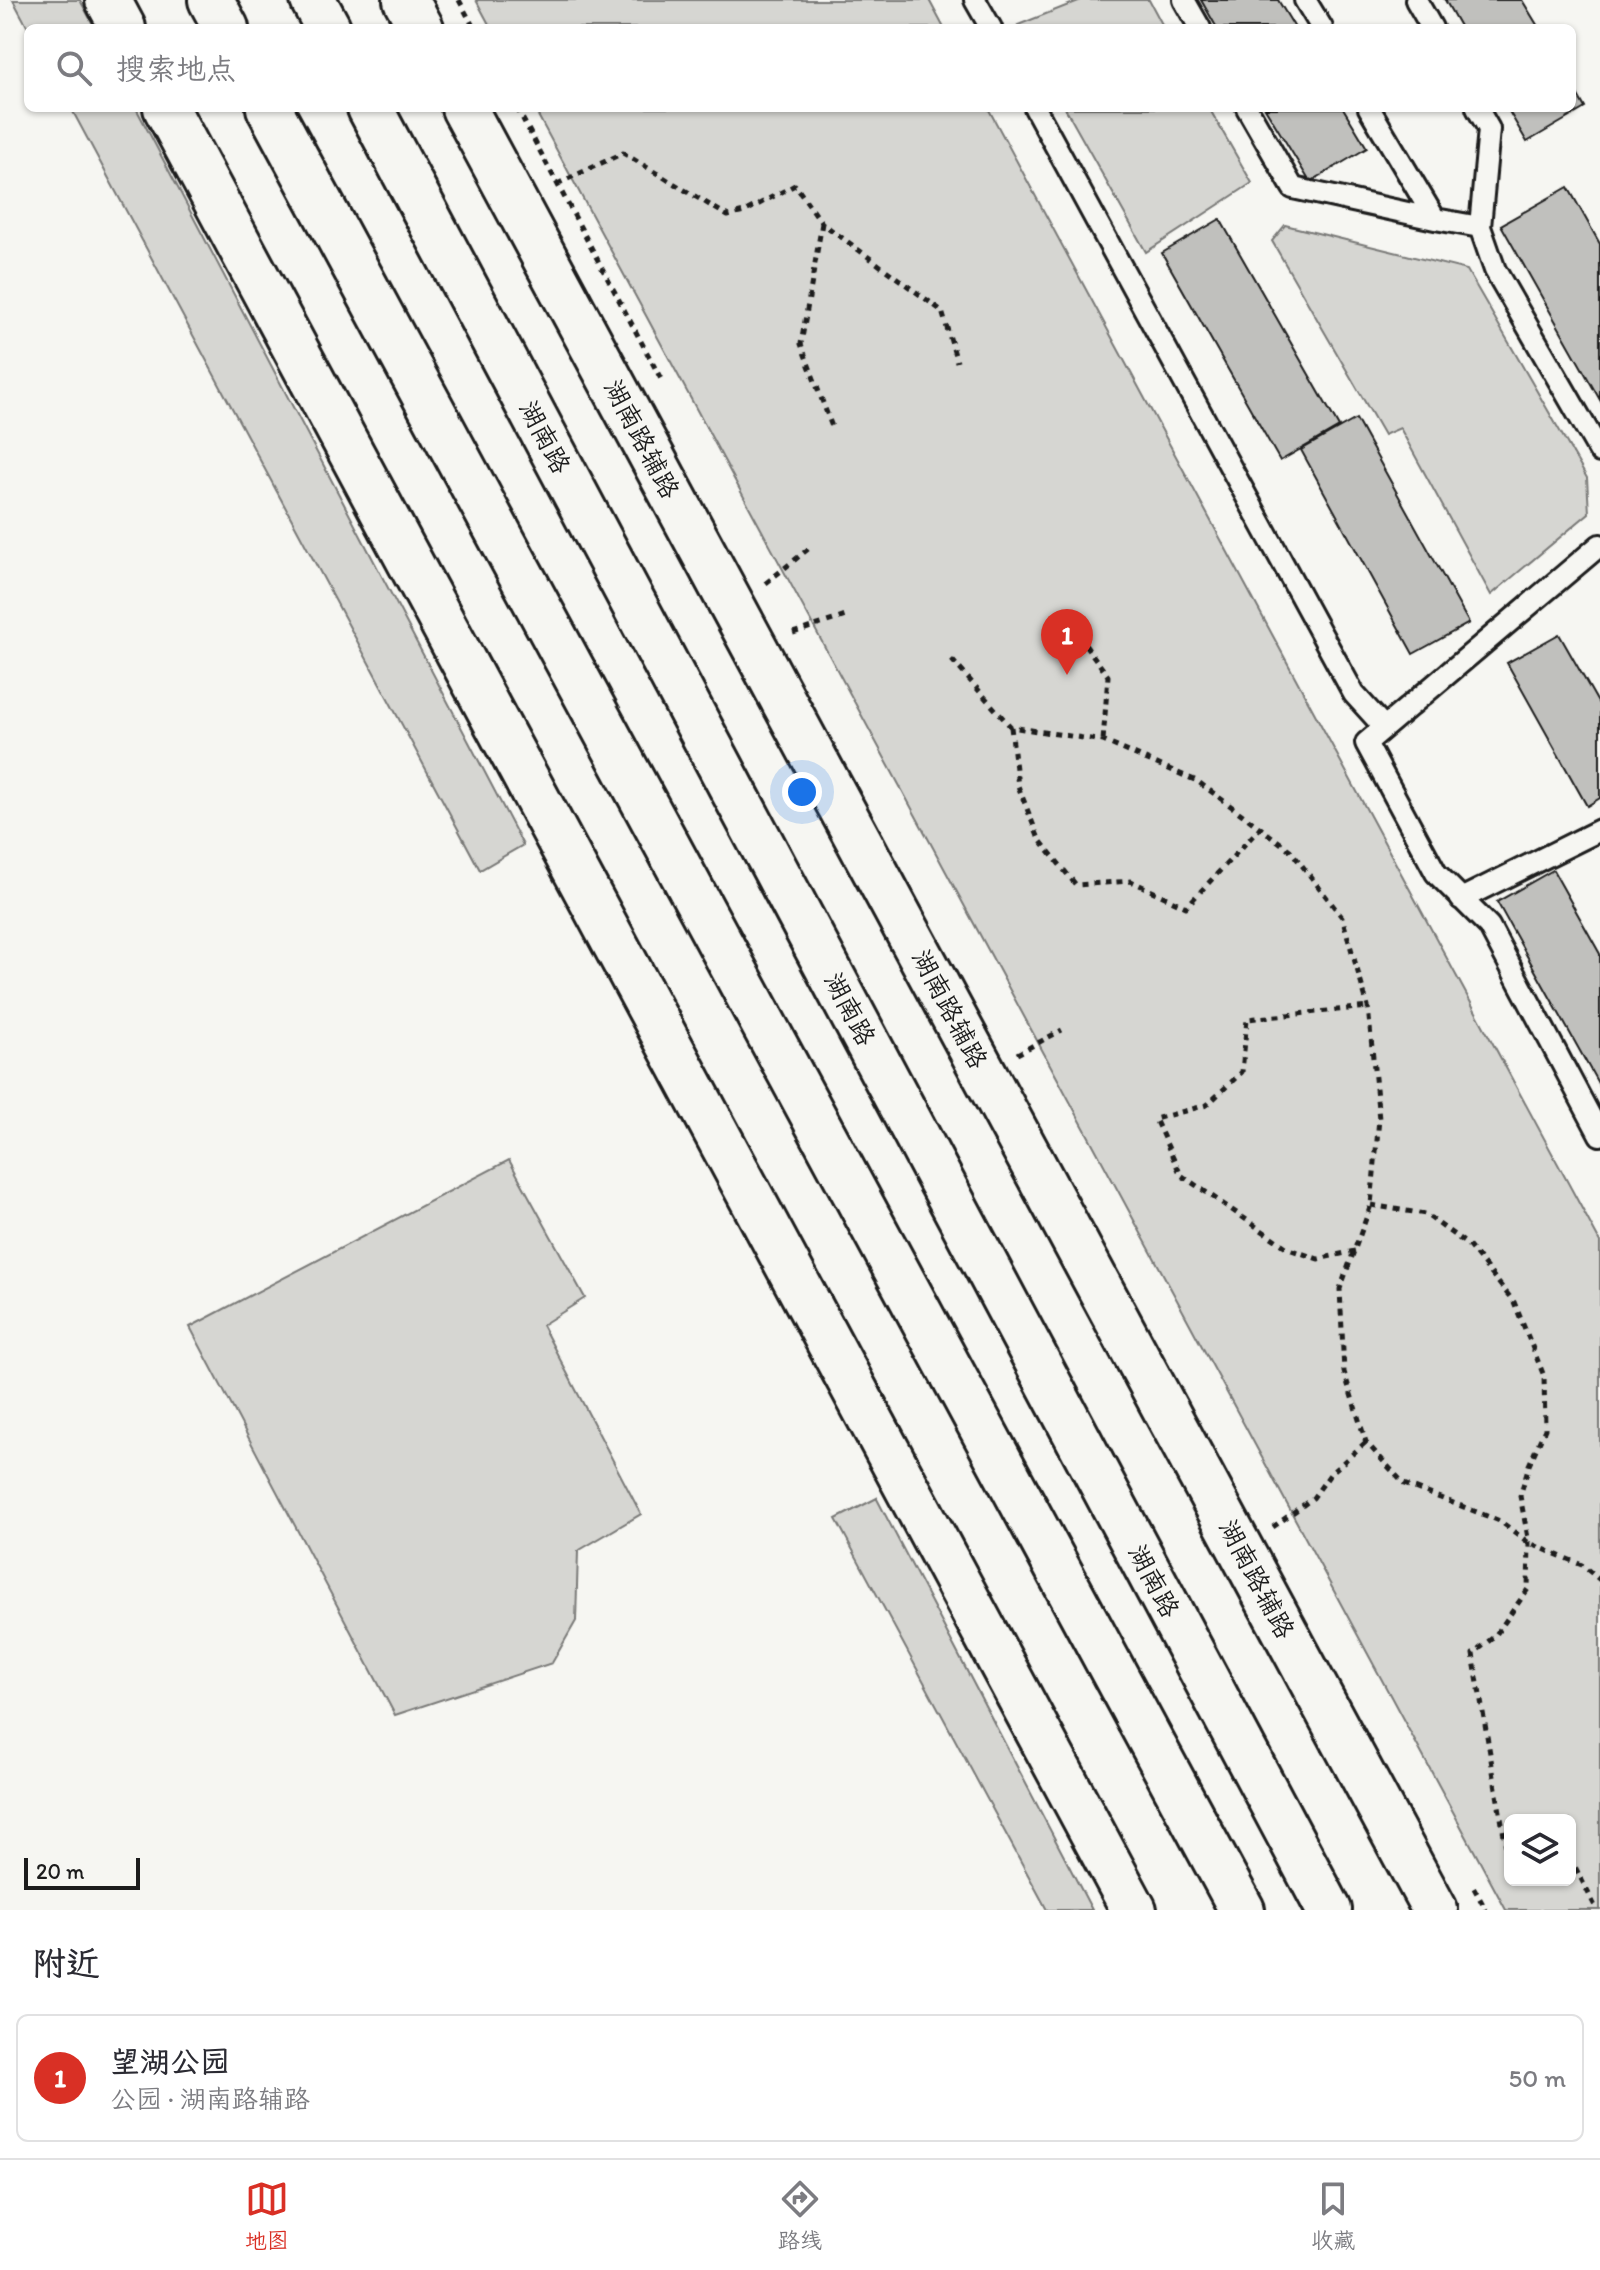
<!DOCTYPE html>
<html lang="zh">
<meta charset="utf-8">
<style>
:root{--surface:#fff;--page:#f7f7f7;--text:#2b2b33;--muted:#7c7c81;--line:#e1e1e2;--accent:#d93025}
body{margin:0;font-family:Itim,"LXGW WenKai TC",sans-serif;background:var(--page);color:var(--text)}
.controls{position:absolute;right:24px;bottom:24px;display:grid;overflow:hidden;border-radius:12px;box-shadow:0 2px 6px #0004}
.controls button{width:72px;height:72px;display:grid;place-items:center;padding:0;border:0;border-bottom:2px solid var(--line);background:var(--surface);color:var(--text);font:40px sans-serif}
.scale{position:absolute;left:24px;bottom:20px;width:116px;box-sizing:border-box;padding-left:8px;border:4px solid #1c1c1c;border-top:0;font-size:22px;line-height:28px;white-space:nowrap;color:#1c1c1c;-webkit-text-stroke:6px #f6f6f2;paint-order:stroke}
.you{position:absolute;left:802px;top:792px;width:28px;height:28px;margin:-20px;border:6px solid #fff;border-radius:50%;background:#1a73e8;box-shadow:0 0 0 12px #1a73e833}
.badge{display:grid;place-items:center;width:52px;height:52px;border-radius:50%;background:var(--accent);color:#fff;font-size:26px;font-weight:700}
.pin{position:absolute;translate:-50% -66px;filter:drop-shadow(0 2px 4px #0008)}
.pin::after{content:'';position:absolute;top:42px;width:28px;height:24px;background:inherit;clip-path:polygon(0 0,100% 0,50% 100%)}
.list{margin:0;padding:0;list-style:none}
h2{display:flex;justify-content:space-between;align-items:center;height:104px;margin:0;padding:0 32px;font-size:34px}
h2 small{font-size:26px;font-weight:400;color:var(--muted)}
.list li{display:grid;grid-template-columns:52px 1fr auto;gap:24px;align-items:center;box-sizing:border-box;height:128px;margin:0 16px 16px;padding:0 16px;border:2px solid var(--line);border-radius:12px}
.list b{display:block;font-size:30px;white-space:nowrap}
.list p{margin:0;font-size:26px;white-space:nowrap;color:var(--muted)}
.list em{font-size:26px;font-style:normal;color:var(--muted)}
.icon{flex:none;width:44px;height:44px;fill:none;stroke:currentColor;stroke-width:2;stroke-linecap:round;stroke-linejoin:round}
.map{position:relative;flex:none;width:1600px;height:1910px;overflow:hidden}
.search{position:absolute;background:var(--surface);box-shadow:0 2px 6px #0004;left:24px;right:24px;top:24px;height:88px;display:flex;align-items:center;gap:20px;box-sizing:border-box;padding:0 28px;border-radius:12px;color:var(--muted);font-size:30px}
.sheet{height:248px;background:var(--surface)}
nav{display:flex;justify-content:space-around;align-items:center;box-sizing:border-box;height:112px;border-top:2px solid var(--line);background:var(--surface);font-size:22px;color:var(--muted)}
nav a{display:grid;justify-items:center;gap:4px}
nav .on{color:var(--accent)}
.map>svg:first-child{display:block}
</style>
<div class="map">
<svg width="1600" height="1910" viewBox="0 0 1600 1910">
<rect width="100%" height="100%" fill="#f6f6f2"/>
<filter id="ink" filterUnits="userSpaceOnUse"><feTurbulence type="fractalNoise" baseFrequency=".0125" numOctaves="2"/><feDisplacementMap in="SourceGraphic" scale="16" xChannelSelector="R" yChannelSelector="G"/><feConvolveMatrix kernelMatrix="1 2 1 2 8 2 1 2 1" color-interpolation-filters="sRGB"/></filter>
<g filter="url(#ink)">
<!-- green -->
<path fill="#d6d6d2" stroke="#797977" stroke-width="2" fill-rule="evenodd" d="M13 0H80L95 28H28Z
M476 0H929L944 28H491Z
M1081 0H1149L1164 28H1020L1018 25Z
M71 108H136L523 845 480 870Z
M534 108H988L1600 1242V1910H1506ZM1510 1820H1570V1880H1510Z
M1065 108H1209L1252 183 1146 252Z
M1285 225 1467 270 1587 478 1589 513 1491 595 1400 428 1384 435 1272 241Z
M509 1160 585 1298 542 1325 641 1514 578 1551 576 1621 552 1663 395 1715 190 1327Z
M877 1498V1499L1092 1910H1047L836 1519Z"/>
<!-- building -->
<path fill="#c0c0bd" stroke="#1c1c1c" stroke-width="2" d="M1201 0H1278L1295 28H1217Z
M1445 0H1522L1539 28H1461Z
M1572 85 1585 108 1527 142 1507 108H1572Z
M1265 108H1343L1367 148 1310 182Z
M1568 187 1600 244V400L1501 225Z
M1220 219 1339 427 1280 461 1162 253Z
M1356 419 1469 623 1413 654 1301 450Z
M1559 634 1600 706V798L1587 806 1507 663Z
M1553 870 1600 954V1087L1497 902Z"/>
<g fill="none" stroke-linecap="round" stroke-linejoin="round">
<!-- service casing -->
<g stroke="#1c1c1c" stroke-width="26">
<path id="service" d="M975 0 991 28
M1184 0 1200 28
M1305 0 1322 28
M1416 0 1432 28
M1035 108 1354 694 1384 727
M1247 108 1293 188 1435 219
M1369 108 1435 219 1480 227
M1477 108 1489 129 1480 227 1495 270 1600 452
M1600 545 1366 743 1436 873 1489 926 1600 1135
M1461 899 1600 830"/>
</g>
<!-- tertiary casing -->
<g stroke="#1c1c1c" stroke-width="50">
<path id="tertiary" d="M108 0 123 28
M406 0 421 28
M166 108 1134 1910
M464 108 1435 1910"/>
</g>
<!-- primary casing -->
<g stroke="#1c1c1c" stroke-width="50">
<path id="primary" d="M211 0 226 28
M313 0 328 28
M269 108 1242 1910
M370 108 1329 1910"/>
</g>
<!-- path -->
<path stroke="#1c1c1c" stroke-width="5" stroke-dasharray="6 6" stroke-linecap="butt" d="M459 0 474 28
M517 108 661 379
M557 184 623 153 728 216 744 212 795 185 822 223 942 311 957 362
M822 223 801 344 832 427
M766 583 812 546
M1064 616 1108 676 1103 741
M793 633 849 615
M952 660 1011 727 1103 741 1197 781 1290 850 1342 917 1368 1007 1379 1119 1371 1205 1340 1289 1344 1372 1366 1442 1404 1484 1500 1521 1529 1543 1582 1565 1600 1580
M1011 727 1018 786 1039 839 1076 885 1131 881 1186 907 1260 828
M1017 1054 1062 1030
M1371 1205 1425 1214 1468 1245 1514 1302 1544 1376 1545 1429 1529 1465 1520 1496 1529 1543 1528 1589 1495 1636 1473 1654 1506 1847 1510 1848
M1355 1251 1318 1259 1289 1249 1181 1175 1155 1119 1207 1105 1242 1072 1247 1019 1368 1007
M1273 1527 1313 1498 1331 1473 1366 1442
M1570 1857 1597 1910
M1474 1888 1486 1910"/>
<!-- service -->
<use href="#service" stroke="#f6f6f2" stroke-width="20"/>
<!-- tertiary -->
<use href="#tertiary" stroke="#f6f6f2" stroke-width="44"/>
<!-- primary -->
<use href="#primary" stroke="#f6f6f2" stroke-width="44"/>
</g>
</g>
<g text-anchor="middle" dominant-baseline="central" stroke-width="8" stroke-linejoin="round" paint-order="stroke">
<!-- street labels -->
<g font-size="26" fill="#1c1c1c" stroke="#f6f6f2">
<text transform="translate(545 437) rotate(62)">湖南路</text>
<text transform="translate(642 439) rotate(62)">湖南路辅路</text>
<text transform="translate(850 1009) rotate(62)">湖南路</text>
<text transform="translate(950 1009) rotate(62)">湖南路辅路</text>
<text transform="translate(1257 1579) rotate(62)">湖南路辅路</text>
<text transform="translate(1154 1581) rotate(62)">湖南路</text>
</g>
</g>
</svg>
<div class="controls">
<button><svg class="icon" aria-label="layers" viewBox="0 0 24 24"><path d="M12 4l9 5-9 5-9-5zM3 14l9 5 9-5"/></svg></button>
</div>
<div class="scale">20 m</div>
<div class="you"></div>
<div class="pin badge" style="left:1067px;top:675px">1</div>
<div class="search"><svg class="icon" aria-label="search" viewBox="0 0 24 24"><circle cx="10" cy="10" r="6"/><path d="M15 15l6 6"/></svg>搜索地点</div>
</div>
<section class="sheet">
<h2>附近<small></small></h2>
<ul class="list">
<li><span class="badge">1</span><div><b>望湖公园</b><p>公园 · 湖南路辅路</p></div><em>50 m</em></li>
</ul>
</section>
<nav>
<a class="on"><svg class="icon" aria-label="map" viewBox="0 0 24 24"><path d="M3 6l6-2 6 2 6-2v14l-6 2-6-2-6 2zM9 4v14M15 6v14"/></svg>地图</a>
<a><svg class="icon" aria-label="directions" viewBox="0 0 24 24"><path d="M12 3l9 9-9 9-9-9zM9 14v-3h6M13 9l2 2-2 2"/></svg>路线</a>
<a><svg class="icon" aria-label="saved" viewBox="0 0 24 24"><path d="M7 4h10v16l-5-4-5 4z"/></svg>收藏</a>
</nav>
